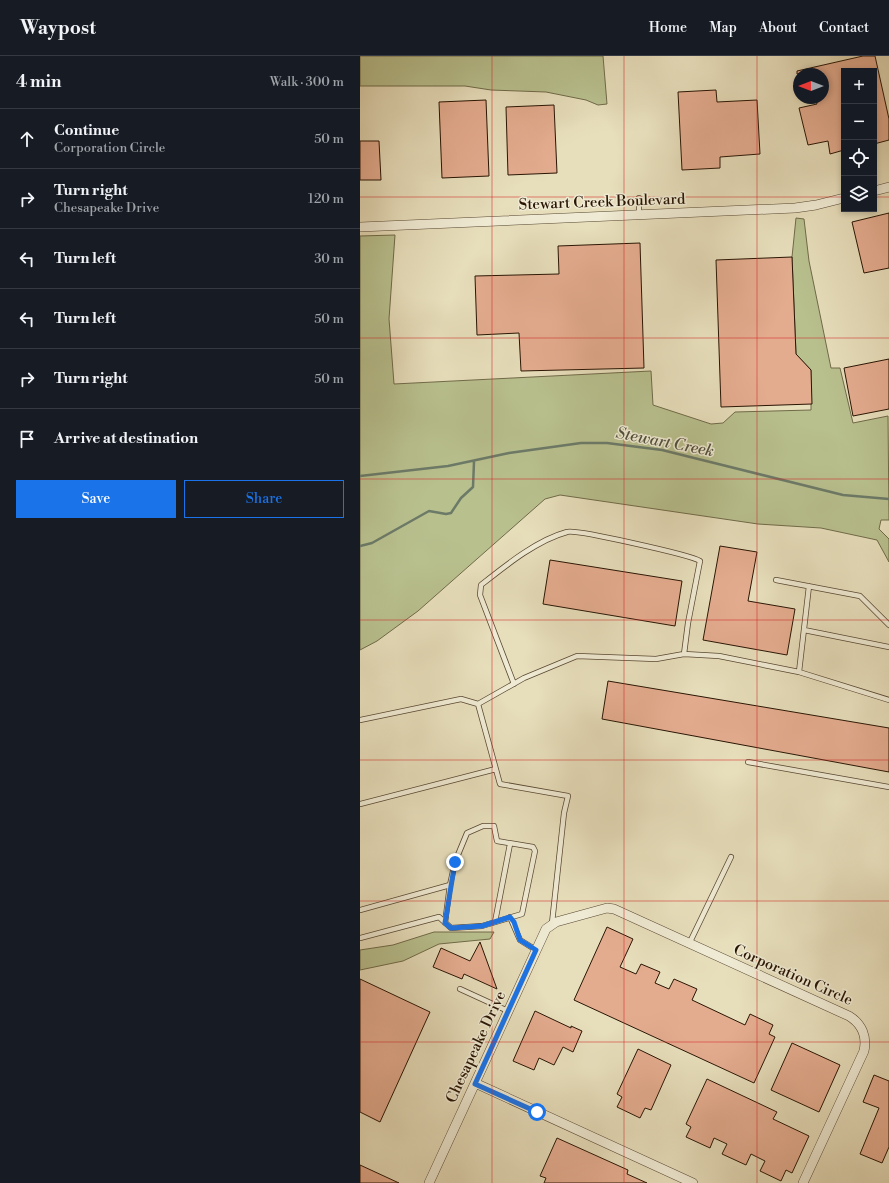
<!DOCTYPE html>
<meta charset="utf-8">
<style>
:root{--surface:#171b24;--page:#242831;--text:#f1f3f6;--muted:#9ea1a6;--line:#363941;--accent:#1a73e8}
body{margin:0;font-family:"Libre Bodoni",serif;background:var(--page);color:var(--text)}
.controls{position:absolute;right:12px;top:12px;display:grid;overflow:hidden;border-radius:0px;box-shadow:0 2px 6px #0003}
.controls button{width:36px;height:36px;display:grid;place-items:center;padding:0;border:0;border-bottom:1px solid var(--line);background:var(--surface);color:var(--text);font:20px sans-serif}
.compass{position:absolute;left:433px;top:12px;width:36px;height:36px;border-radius:50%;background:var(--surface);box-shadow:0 2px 6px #0003;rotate:270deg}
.stop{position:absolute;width:12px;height:12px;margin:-9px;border:3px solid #1a73e8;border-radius:50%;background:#fff}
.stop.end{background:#1a73e8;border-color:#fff;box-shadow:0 1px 4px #0008}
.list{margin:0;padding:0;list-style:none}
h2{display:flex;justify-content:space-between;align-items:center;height:52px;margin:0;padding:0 16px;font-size:17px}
h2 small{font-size:13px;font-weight:400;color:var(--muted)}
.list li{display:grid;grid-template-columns:26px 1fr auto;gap:12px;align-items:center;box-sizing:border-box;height:60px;padding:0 16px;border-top:1px solid var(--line)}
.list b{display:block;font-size:15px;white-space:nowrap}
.list p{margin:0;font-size:13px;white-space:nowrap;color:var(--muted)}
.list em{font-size:13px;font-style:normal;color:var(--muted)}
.actions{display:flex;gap:8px;padding:12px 16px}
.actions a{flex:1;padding:9px 0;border:1px solid var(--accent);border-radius:0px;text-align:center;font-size:14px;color:var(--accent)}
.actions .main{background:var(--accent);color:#fff}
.icon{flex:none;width:22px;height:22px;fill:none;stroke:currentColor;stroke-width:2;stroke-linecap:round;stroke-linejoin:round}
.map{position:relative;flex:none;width:529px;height:1127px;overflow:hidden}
header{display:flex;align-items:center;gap:24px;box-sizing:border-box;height:56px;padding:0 20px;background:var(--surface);border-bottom:1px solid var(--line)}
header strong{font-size:19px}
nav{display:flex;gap:22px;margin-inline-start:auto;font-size:14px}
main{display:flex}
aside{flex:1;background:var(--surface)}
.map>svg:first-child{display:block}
</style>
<header>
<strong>Waypost</strong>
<nav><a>Home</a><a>Map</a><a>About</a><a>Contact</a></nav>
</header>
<main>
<aside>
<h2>4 min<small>Walk · 300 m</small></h2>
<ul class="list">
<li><svg class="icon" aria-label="ahead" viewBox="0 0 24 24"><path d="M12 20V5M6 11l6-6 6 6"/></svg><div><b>Continue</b><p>Corporation Circle</p></div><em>50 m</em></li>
<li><svg class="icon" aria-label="right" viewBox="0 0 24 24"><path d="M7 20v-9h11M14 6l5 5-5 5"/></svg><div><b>Turn right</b><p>Chesapeake Drive</p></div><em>120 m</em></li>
<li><svg class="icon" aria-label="left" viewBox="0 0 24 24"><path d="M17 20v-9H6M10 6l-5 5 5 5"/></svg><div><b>Turn left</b></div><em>30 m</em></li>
<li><svg class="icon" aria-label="left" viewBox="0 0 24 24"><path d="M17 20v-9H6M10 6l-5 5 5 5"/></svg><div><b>Turn left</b></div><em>50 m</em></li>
<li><svg class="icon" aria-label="right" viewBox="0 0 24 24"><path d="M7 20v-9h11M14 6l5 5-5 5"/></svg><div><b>Turn right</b></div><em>50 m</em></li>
<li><svg class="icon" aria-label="arrive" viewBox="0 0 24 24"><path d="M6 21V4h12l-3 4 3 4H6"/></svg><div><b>Arrive at destination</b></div></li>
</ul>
<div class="actions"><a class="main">Save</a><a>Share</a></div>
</aside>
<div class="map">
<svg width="529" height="1127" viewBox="0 0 529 1127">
<rect width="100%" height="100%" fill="#e7debb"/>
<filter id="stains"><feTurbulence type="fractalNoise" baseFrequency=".005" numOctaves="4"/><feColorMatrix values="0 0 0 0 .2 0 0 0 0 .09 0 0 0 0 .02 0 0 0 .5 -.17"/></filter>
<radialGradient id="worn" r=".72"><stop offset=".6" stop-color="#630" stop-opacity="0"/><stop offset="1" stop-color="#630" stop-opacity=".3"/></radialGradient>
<!-- green -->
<path fill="#b8c08e" stroke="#706a49" d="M0 0H243L247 48 238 49 226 44 186 36 131 34 105 30H0Z
M436 162 444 163 449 205 471 312H480L493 367 528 360 529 464H521L519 473 529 483V506L517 484 461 472 398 468 200 439 185 443 58 555 17 585 0 594V180L35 179 29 263 34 328 291 315 293 349 351 368 363 367 375 356 451 354V314L436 298 432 201Z
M74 876H134L130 883 79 888 43 905 0 914V894L33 889Z"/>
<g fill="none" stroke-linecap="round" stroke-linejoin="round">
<!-- stream -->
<path stroke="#6c7a68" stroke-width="2.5" d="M0 420 88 410 149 397 221 387H247L302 394 483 439 529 443
M0 490 12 487 69 455 86 458 91 457 101 442 113 431 114 406"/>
</g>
<!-- building -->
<path fill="#e4ac8f" stroke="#291504" d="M503 0H515L529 63V84L514 88V15H484V94L470 98 468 85 448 89 439 52 457 48 455 42H463V18H437V15Z
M356 34 357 46 397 44 400 98 360 101V112L322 114 318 36Z
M126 44 129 120 82 122 79 46Z
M194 49 197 117 148 119 146 51Z
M0 85H19L21 124H0Z
M529 157V212L504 217 492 166Z
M280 187 284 312 161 315 159 277 117 279 115 220 199 218 198 190Z
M432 201 436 298 451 314 452 348 361 351 356 204Z
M529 303V353L493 360 484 312Z
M360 490 397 496 388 545 435 553 427 599 343 584Z
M190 504 322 525 315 570 183 548Z
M248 625 529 672V716L242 663Z
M247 871 273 883 260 911 276 918 281 908 300 916 295 927 309 933 314 923 337 933 332 944 385 969 390 958 413 969 409 978 415 981 394 1027 214 944Z
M120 886 137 933 104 918 102 923 73 911 81 892 110 905Z
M0 923 70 956 20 1066 0 1056Z
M175 955 211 972V970L222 975 213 996 203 991 194 1009 179 1002 174 1014 153 1005Z
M432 987 480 1009 459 1056 411 1034Z
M278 993 311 1009 291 1054 285 1052 280 1062 257 1051 262 1041 257 1038Z
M514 1019 529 1025V1091L522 1107 500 1098 519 1052 503 1046Z
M347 1023 417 1056 413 1063 449 1080 432 1117 426 1114 421 1125 400 1115 405 1105 391 1098 386 1109 362 1098 367 1088 354 1082 350 1092 326 1081 331 1071 326 1068Z
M197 1082 268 1114 267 1118 287 1127H184L186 1122 180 1120Z
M0 1109 39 1127H0Z"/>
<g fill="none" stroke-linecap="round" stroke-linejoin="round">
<!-- lane casing -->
<g stroke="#584732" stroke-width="6">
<path id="lane" d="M279 142V158
M416 524 500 540 529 569
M444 574 529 591
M439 616 449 530
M154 628 120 539 121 529C145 510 177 484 207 476 215 473 331 499 340 505L328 567 324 598
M0 664 101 643 118 648
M388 706 529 731
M0 748 136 713
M0 854 90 829 95 806 107 777 123 770H134L137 785 173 791 175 795 162 858 122 870 91 872 79 861 0 882
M150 861 160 884 176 894
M135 866 150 788
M85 867 90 829
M192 867 204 757 208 740 140 728 118 648 164 622 217 600 296 603 324 598 359 600 439 616 529 644
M329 888 371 801
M100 933 148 955"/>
</g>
<!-- street casing -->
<g stroke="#584732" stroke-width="10">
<path id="street" d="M514 135 529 131
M0 171 435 152 456 149 484 142
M115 1027 333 1127
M69 1127 186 873 196 866 247 852 254 853 489 960C502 968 507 981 504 995L443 1127"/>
</g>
<!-- lane -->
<use href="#lane" stroke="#efead3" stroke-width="4.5"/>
<!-- street -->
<use href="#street" stroke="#efead3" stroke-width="9"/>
</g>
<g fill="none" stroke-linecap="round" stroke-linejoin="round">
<!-- route -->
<path stroke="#1a73e8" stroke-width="5" d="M95 806 85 867 91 872 122 870 150 861 154 866 160 884 176 894 115 1028 177 1056"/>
</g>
<!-- grid -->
<path fill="none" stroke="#d62828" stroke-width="1" stroke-opacity="0.55" d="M132 0V1127M264 0V1127M397 0V1127M0 141H484M514 141H529M0 282H529M0 423H529M0 564H529M0 704H529M0 845H529M0 986H529"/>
<g text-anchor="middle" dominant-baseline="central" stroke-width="3" stroke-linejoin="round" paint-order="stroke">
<!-- street labels -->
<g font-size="15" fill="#291504" stroke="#efead3">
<text transform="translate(242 146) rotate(-2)">Stewart Creek Boulevard</text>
<text transform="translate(433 919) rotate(24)">Corporation Circle</text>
<text transform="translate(116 991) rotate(-65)">Chesapeake Drive</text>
</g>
<!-- water labels -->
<g font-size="16" font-style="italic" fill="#50503e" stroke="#efead3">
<text transform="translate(305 386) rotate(11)">Stewart Creek</text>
</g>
</g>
<rect width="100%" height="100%" filter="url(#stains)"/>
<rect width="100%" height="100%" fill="url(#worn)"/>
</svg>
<div class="controls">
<button>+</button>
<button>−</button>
<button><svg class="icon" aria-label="locate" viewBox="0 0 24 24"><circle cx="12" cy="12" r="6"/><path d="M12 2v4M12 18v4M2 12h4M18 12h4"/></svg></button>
<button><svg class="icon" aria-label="layers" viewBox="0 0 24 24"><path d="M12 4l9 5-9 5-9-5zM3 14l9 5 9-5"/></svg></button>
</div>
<svg class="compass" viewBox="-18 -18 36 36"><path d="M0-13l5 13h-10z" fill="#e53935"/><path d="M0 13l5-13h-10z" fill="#9ea1a6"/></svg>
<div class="stop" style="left:177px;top:1056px"></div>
<div class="stop end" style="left:95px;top:806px"></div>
</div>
</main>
